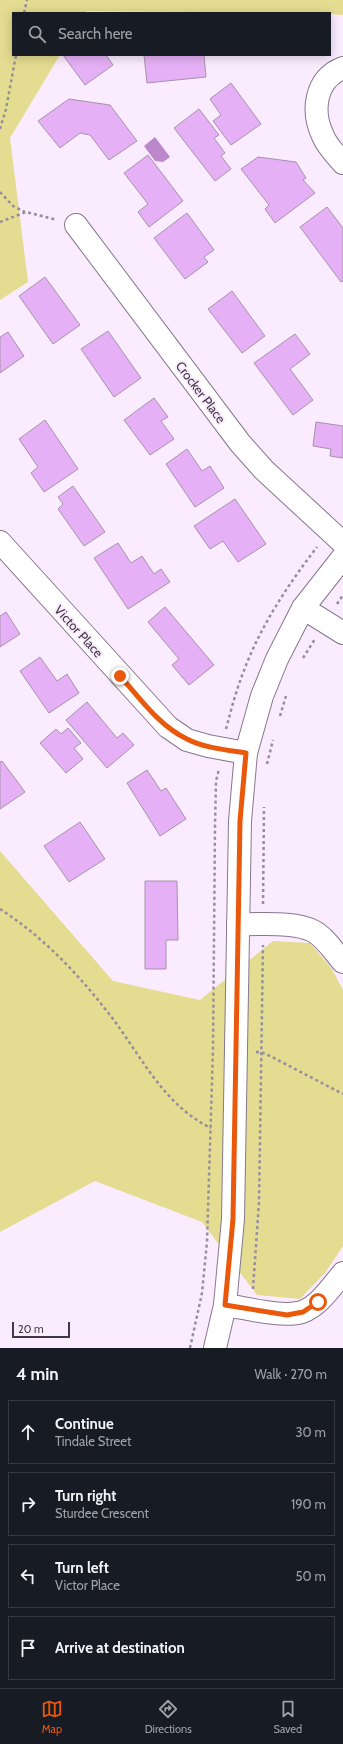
<!DOCTYPE html>
<meta charset="utf-8">
<style>
:root{--surface:#171b24;--page:#20242c;--text:#f1f3f6;--muted:#9ea1a6;--line:#363941;--accent:#ea580c}
body{margin:0;font-family:Cabin,sans-serif;background:var(--page);color:var(--text)}
.scale{position:absolute;left:12px;bottom:10px;width:58px;box-sizing:border-box;padding-left:4px;border:2px solid #403942;border-top:0;font-size:11px;line-height:14px;white-space:nowrap;color:#403942;-webkit-text-stroke:3px #faebff;paint-order:stroke}
.stop{position:absolute;width:12px;height:12px;margin:-9px;border:3px solid #ea580c;border-radius:50%;background:#fff}
.stop.end{background:#ea580c;border-color:#fff;box-shadow:0 1px 4px #0008}
.list{margin:0;padding:0;list-style:none}
h2{display:flex;justify-content:space-between;align-items:center;height:52px;margin:0;padding:0 16px;font-size:17px}
h2 small{font-size:13px;font-weight:400;color:var(--muted)}
.list li{display:grid;grid-template-columns:26px 1fr auto;gap:12px;align-items:center;box-sizing:border-box;height:64px;margin:0 8px 8px;padding:0 8px;border:1px solid var(--line);border-radius:0px}
.list b{display:block;font-size:15px;white-space:nowrap}
.list p{margin:0;font-size:13px;white-space:nowrap;color:var(--muted)}
.list em{font-size:13px;font-style:normal;color:var(--muted)}
.icon{flex:none;width:22px;height:22px;fill:none;stroke:currentColor;stroke-width:2;stroke-linecap:round;stroke-linejoin:round}
.map{position:relative;flex:none;width:343px;height:1348px;overflow:hidden}
.search{position:absolute;background:var(--surface);box-shadow:0 2px 10px #0003;left:12px;right:12px;top:12px;height:44px;display:flex;align-items:center;gap:10px;box-sizing:border-box;padding:0 14px;border-radius:0px;color:var(--muted);font-size:15px}
.sheet{height:340px;background:var(--surface)}
nav{display:flex;justify-content:space-around;align-items:center;box-sizing:border-box;height:56px;border-top:1px solid var(--line);background:var(--surface);font-size:11px;color:var(--muted)}
nav a{display:grid;justify-items:center;gap:2px}
nav .on{color:var(--accent)}
.map>svg:first-child{display:block}
</style>
<div class="map">
<svg width="343" height="1348" viewBox="0 0 343 1348">
<rect width="100%" height="100%" fill="#faebff"/>
<!-- green -->
<path fill="#e4dc90" d="M0 0H343V15L330 14V13L86 11 85 13H13V55H60L10 138 28 282 0 300Z
M0 851 113 981 200 1000 273 941 310 943 332 969 343 990V1246L325 1273 300 1299 257 1295 202 1222 95 1181 0 1232Z"/>
<!-- water -->
<path fill="#bc88cb" d="M155 137 170 157 163 162 155 161 144 146Z"/>
<!-- building -->
<path fill="#e6b0f6" stroke="#a593aa" d="M63 55H106L113 65 85 85Z
M144 55H204L206 77 147 83Z
M231 83 261 124 231 145 213 121 221 115 210 99Z
M69 99 110 105 137 141 109 160 90 135 80 133 60 148 38 121Z
M199 109 219 135 214 138 225 153 221 156 231 169 215 181 174 128Z
M148 155 183 201 149 227 138 212 148 204 124 173Z
M258 157 296 162 306 178 303 180 315 193 275 223 265 209 269 205 241 169Z
M327 207 343 228V281L341 282 300 227Z
M187 213 214 250 204 257 208 262 185 279 154 238Z
M45 277 80 325 53 344 19 296Z
M232 291 265 336 242 353 208 309Z
M108 331 141 378 114 397 81 349Z
M8 332 24 356 0 373V337Z
M295 334 310 354 290 369 313 400 293 415 254 363Z
M154 398 168 417 161 421 174 439 150 455 124 420Z
M45 420 78 469 44 492 31 473 38 467 19 439Z
M316 422 343 426V458L330 456 331 449 313 446Z
M187 449 202 471 210 466 224 488 195 507 166 464Z
M73 486 105 532 84 546 58 509 63 504 58 497Z
M235 499 266 544 238 562 223 541 210 549 194 526Z
M118 543 131 563 142 556 154 574 161 569 170 582 128 609 94 558Z
M165 607 214 665 189 685 172 665 179 659 148 622Z
M6 612 20 634 0 647V616Z
M40 657 57 681 67 674 79 693 49 713 20 671Z
M87 702 117 738 123 733 134 745 107 768 66 720Z
M68 728 81 743 74 748 83 759 66 773 40 743 56 729 61 734Z
M2 761 25 792 0 809V762Z
M147 770 161 791 166 788 186 819 160 836 127 783Z
M80 822 105 859 69 882 44 846Z
M145 881H177L178 940H166V969H145Z"/>
<g fill="none" stroke-linecap="round" stroke-linejoin="round">
<!-- minor casing -->
<g stroke="#88778d" stroke-width="24">
<path id="minor" d="M343 68C315 79 311 111 323 136 327 146 336 155 343 163
M76 225 240 443 264 470 343 543
M0 542 168 727 187 740 208 746 246 753
M303 608 343 633
M238 924C259 925 294 921 313 931 325 937 334 952 343 962
M225 1305C246 1308 283 1318 302 1312 319 1306 332 1286 343 1273"/>
</g>
<!-- tertiary casing -->
<g stroke="#88778d" stroke-width="24">
<path id="tertiary" d="M215 1348 225 1305 233 1219 240 821 246 753 262 696 277 659 303 608 343 557"/>
</g>
<!-- path -->
<path stroke="#988d9b" stroke-width="2.5" stroke-dasharray="3 3" stroke-linecap="butt" d="M24 13 27 0
M0 129 6 109 16 55
M0 192 13 206 25 212
M0 222 26 212 57 220
M337 604 343 595
M303 658 315 639
M280 716 286 696
M226 729C231 710 236 691 243 673 260 627 287 586 317 547
M267 764 273 740
M263 904 264 807
M0 909C45 938 81 977 113 1019 142 1058 165 1106 211 1128
M256 1052H261L272 1057 343 1094
M253 1289 259 1202 263 945
M190 1348 202 1293 207 1242 213 1049 215 827 216 781 219 769"/>
<!-- minor -->
<use href="#minor" stroke="#fff" stroke-width="22"/>
<!-- tertiary -->
<use href="#tertiary" stroke="#fff" stroke-width="22"/>
</g>
<g fill="none" stroke-linecap="round" stroke-linejoin="round">
<!-- route -->
<path stroke="#ea580c" stroke-width="5" d="M120 676C140 698 159 726 187 739 204 748 227 750 246 753L240 821 233 1219 225 1305 287 1315 303 1312 318 1302"/>
</g>
<g text-anchor="middle" dominant-baseline="central" stroke-width="4" stroke-linejoin="round" paint-order="stroke">
<!-- street labels -->
<g font-size="13" fill="#403942" stroke="#faebff">
<text transform="translate(201 392) rotate(53)">Crocker Place</text>
<text transform="translate(79 631) rotate(48)">Victor Place</text>
</g>
</g>
</svg>
<div class="scale">20 m</div>
<div class="stop" style="left:318px;top:1302px"></div>
<div class="stop end" style="left:120px;top:676px"></div>
<div class="search"><svg class="icon" aria-label="search" viewBox="0 0 24 24"><circle cx="10" cy="10" r="6"/><path d="M15 15l6 6"/></svg>Search here</div>
</div>
<section class="sheet">
<h2>4 min<small>Walk · 270 m</small></h2>
<ul class="list">
<li><svg class="icon" aria-label="ahead" viewBox="0 0 24 24"><path d="M12 20V5M6 11l6-6 6 6"/></svg><div><b>Continue</b><p>Tindale Street</p></div><em>30 m</em></li>
<li><svg class="icon" aria-label="right" viewBox="0 0 24 24"><path d="M7 20v-9h11M14 6l5 5-5 5"/></svg><div><b>Turn right</b><p>Sturdee Crescent</p></div><em>190 m</em></li>
<li><svg class="icon" aria-label="left" viewBox="0 0 24 24"><path d="M17 20v-9H6M10 6l-5 5 5 5"/></svg><div><b>Turn left</b><p>Victor Place</p></div><em>50 m</em></li>
<li><svg class="icon" aria-label="arrive" viewBox="0 0 24 24"><path d="M6 21V4h12l-3 4 3 4H6"/></svg><div><b>Arrive at destination</b></div></li>
</ul>
</section>
<nav>
<a class="on"><svg class="icon" aria-label="map" viewBox="0 0 24 24"><path d="M3 6l6-2 6 2 6-2v14l-6 2-6-2-6 2zM9 4v14M15 6v14"/></svg>Map</a>
<a><svg class="icon" aria-label="directions" viewBox="0 0 24 24"><path d="M12 3l9 9-9 9-9-9zM9 14v-3h6M13 9l2 2-2 2"/></svg>Directions</a>
<a><svg class="icon" aria-label="saved" viewBox="0 0 24 24"><path d="M7 4h10v16l-5-4-5 4z"/></svg>Saved</a>
</nav>
